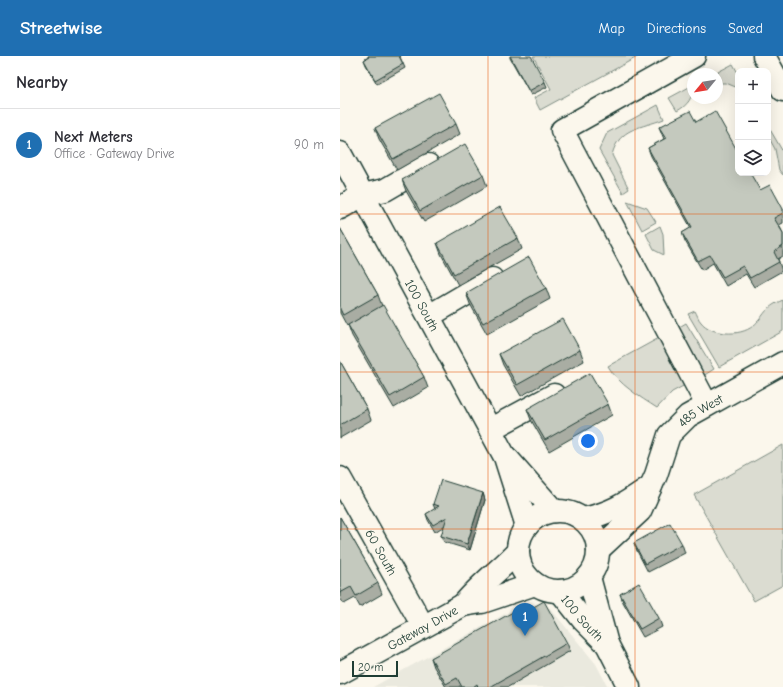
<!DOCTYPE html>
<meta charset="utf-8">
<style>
:root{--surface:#fff;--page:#f2f2f3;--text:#2b2b33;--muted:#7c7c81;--line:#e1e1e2;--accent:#1f6fb2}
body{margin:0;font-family:"Comic Neue",sans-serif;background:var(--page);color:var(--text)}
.controls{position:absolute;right:12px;top:12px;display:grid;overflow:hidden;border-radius:8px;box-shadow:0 4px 16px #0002}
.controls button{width:36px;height:36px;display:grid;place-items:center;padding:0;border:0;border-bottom:1px solid var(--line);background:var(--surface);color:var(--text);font:20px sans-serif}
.compass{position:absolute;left:347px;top:12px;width:36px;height:36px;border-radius:50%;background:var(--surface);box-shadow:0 4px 16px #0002;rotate:240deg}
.scale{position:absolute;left:12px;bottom:10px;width:46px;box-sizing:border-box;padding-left:4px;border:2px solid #1f3d34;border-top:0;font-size:11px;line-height:14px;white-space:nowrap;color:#1f3d34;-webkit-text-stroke:3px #fbf7ec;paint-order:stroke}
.you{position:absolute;left:248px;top:385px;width:14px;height:14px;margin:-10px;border:3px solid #fff;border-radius:50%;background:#1a73e8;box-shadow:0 0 0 6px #1a73e833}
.badge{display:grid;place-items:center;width:26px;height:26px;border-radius:50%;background:var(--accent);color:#fff;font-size:13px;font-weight:700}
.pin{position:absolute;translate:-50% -33px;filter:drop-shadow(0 1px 2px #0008)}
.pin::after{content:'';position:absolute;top:21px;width:14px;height:12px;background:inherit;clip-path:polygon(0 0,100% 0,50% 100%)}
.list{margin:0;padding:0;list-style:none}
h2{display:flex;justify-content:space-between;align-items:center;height:52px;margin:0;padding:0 16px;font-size:17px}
h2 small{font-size:13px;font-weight:400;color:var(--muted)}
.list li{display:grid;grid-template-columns:26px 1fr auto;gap:12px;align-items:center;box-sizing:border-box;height:72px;padding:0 16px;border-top:1px solid var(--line)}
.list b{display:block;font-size:15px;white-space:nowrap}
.list p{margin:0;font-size:13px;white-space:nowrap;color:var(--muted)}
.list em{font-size:13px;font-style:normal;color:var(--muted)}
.icon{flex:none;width:22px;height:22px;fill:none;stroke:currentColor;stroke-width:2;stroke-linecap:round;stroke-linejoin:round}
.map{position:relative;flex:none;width:443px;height:631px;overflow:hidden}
header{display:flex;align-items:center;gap:24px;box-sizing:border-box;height:56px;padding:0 20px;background:var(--accent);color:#fff}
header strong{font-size:19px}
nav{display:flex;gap:22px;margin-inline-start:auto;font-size:14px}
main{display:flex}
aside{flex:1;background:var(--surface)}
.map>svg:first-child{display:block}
</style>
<header>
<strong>Streetwise</strong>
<nav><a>Map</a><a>Directions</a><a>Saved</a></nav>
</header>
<main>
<aside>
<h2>Nearby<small></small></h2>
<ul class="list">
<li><span class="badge">1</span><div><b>Next Meters</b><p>Office · Gateway Drive</p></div><em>90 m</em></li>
</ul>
</aside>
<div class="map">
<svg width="443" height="631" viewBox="0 0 443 631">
<rect width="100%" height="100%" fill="#fbf7ec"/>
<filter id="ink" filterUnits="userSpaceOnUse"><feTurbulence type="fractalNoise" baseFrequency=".025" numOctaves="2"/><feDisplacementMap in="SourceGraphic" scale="8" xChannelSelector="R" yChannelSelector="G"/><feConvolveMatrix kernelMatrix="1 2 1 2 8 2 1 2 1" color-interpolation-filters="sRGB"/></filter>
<g filter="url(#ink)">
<!-- built -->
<path fill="#eae9de" d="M179 550 210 552 256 608 268 631H33Z"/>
<!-- green -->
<path fill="#dbdcd1" stroke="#7d8c82" d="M193 0H299L200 54 194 42 211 33Z
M393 8 398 17V32L386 27H377V18H374Z
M353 29C353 42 348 49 337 55L329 42Z
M318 49 324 63C302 72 279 71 272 99L289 133 283 137 259 94 267 77Z
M428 70 443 96V119L439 114 435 93 428 80Z
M287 145 307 152 316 166 302 174Z
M320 170 323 178 324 199 314 194 306 178Z
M443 244V275L379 311 348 258 355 255C357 258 358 263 361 266 371 279 400 281 413 270 426 259 423 252 443 244Z
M346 267 374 313 363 320 336 273Z
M319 282 345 329 332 336 317 352C300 341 278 328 268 310Z
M443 389V529L414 545 354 439Z"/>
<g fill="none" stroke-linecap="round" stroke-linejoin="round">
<!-- minor casing -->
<g stroke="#1f3d34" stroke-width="25">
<g id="minor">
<path d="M354 0 222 74 367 349"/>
<path d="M424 0 443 34"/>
<path id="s1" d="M0 97 165 401 187 470"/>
<path d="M0 152 23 139 45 134 88 109"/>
<path d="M89 260 152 223"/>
<path d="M151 373 214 339"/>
<path d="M168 403 214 455"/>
<path id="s2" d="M0 422 83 570"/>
<circle cx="218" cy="495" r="40"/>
<path d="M243 463C273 457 286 447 311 430"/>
<path id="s3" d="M258 494 300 455 316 419 329 379 348 360 443 307"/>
<path d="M249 521 267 588 289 631"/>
<path id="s4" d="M220 535 243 564 267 588"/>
<path d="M123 549C139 529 160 514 178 495"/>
<path id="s5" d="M0 617 123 549 142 546 195 528"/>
</g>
</g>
<!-- minor -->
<use href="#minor" stroke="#fbf7ec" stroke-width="22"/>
</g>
<!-- wall -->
<path fill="#a9ada3" stroke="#1f3d34" d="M28 0H61L60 1 65 12 37 28 26 9 24 4 28 1Z
M170 0 205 26 207 31 191 39 170 2Z
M356 66 420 134 443 153V167L439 169 443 177V200L438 203 442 215 414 231 406 218 386 230 373 207 362 214 345 185 342 177 351 172 311 100 308 92 324 83 319 71Z
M116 68 120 78 57 114 39 83 35 72Z
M143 119 147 130 84 166 66 135 62 124Z
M0 172 38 239 42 250 84 321 88 332 54 352 12 280 8 269 7 270 0 257Z
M178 182 182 193 118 229 101 198 97 187Z
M206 232 210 243 147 278 130 248 126 237Z
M240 294 244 305 181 340 163 309 159 298Z
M0 305 27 353 31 364 0 382Z
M268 348 272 359 209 395 191 364 187 353Z
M143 437 145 444 130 494 104 486 101 480 104 470 95 476 88 464 86 458 95 453 93 448Z
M0 461 38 527 42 538 20 551 15 542 4 548 0 542Z
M294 487 342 488 345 497 308 516 297 495Z
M280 538 319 562 322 571 303 581 283 546Z
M183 557 227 587 230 595 168 631H120V630L118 631H106L94 611 91 602Z"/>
<!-- shaded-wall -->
<path fill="#898d85" stroke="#1f3d34" d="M143 437 145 444 130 494 127 488Z"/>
<!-- building -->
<path fill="#c4c9be" stroke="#1f3d34" d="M28 0H59L63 8 35 24 24 4 29 1Z
M170 0H191L205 26 189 35Z
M99 37 116 68 53 103 35 72Z
M350 55 356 66 375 55 398 96V117H410L420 134 430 129 443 153V157L434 162 443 177V190L434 196 439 206 410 222 403 210 383 221 370 199 358 205 342 177 352 171 308 92 326 82 319 71Z
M125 88 143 119 80 155 62 124Z
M160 151 178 182 114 218 97 187Z
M0 172 38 239 3 259 0 253Z
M189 201 206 232 143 267 126 237Z
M43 249 84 321 50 341 8 269Z
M223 263 240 294 177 329 159 298Z
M0 305 27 353 0 369Z
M250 317 268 348 205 384 187 353Z
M101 424 143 437 127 488 101 480 107 461 93 469 86 458 99 450 93 448Z
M0 461 38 527 16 540 11 531 0 537Z
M330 467 342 488 305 508 294 487Z
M299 527 319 562 300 573 280 538Z
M204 545 227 587 150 631H138L137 628 133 631H122L117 622 106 628 91 602 180 552 183 557Z"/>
</g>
<!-- grid -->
<path fill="none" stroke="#e8590c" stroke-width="1" stroke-opacity="0.55" d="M148 0V631M295 0V631M0 158H443M0 316H443M0 473H443"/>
<g text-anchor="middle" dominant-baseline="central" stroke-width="4" stroke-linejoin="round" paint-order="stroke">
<!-- street labels -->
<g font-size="13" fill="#1f3d34" stroke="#fbf7ec">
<text stroke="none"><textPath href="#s1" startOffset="173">100 South</textPath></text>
<text stroke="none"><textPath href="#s3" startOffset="179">485 West</textPath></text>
<text stroke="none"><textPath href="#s2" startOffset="85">60 South</textPath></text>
<text stroke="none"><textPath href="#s4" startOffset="35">100 South</textPath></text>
<text stroke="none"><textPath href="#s5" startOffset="94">Gateway Drive</textPath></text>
</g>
</g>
</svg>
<div class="controls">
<button>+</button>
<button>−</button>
<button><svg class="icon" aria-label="layers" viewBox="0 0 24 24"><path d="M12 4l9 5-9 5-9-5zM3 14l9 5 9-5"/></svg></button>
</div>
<svg class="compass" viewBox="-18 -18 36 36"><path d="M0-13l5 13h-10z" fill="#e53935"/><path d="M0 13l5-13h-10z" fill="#7c7c81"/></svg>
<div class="scale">20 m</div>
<div class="you"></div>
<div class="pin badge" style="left:185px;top:580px">1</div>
</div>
</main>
